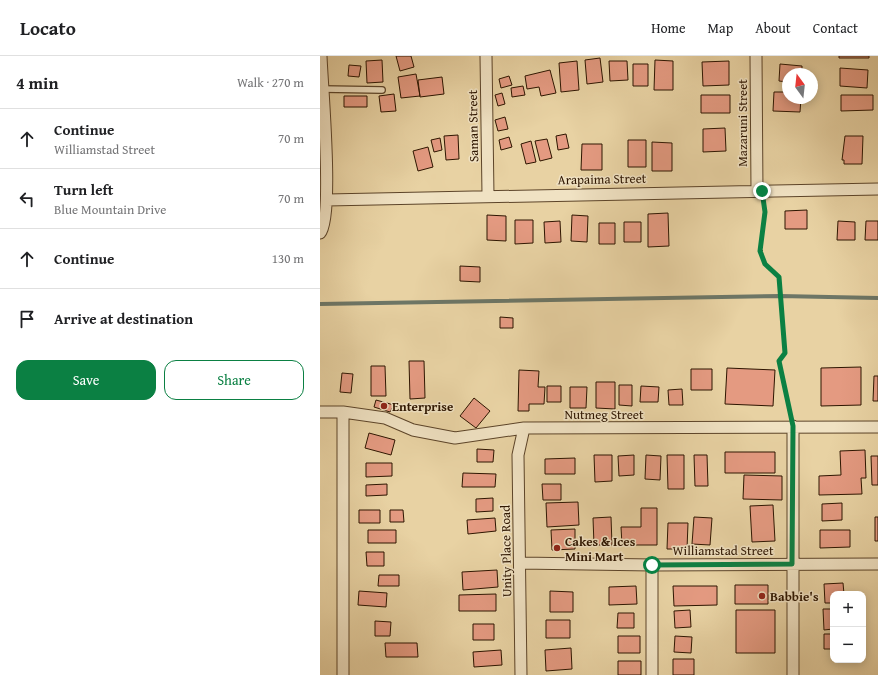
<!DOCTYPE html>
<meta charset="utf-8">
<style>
:root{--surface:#fff;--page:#f2f2f2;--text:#202124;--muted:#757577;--line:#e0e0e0;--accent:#0b8043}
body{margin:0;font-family:"Gentium Book Plus",serif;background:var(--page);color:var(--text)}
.controls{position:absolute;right:12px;bottom:12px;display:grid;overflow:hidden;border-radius:8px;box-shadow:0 2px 10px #0003}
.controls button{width:36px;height:36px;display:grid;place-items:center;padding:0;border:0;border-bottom:1px solid var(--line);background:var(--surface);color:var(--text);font:20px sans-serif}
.compass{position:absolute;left:462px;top:12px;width:36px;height:36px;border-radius:50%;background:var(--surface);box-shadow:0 2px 10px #0003;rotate:345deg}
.stop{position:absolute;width:12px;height:12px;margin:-9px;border:3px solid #0b8043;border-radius:50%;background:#fff}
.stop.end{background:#0b8043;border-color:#fff;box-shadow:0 1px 4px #0008}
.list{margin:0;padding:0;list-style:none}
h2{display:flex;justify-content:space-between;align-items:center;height:52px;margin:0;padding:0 16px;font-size:17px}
h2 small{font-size:13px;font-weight:400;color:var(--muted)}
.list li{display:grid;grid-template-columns:26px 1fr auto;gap:12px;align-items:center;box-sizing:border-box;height:60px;padding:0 16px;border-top:1px solid var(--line)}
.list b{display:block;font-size:15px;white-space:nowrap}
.list p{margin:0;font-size:13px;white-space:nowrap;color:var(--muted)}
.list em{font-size:13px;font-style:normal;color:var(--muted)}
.actions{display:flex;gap:8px;padding:12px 16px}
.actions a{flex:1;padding:9px 0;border:1px solid var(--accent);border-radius:12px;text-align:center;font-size:14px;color:var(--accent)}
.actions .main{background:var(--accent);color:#fff}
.icon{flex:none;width:22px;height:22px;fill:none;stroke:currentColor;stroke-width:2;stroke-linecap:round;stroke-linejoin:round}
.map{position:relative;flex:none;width:558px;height:619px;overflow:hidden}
header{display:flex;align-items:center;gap:24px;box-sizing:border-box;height:56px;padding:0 20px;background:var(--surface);border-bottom:1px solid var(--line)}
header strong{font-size:19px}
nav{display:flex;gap:22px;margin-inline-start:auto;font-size:14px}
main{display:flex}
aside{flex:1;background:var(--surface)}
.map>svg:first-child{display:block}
</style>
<header>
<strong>Locato</strong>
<nav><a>Home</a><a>Map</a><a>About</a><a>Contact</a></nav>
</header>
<main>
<aside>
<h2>4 min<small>Walk · 270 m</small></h2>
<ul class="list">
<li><svg class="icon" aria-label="ahead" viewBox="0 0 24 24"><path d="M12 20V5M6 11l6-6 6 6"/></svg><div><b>Continue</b><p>Williamstad Street</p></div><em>70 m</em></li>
<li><svg class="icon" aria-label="left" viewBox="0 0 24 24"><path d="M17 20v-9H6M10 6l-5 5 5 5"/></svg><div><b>Turn left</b><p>Blue Mountain Drive</p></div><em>70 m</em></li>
<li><svg class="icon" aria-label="ahead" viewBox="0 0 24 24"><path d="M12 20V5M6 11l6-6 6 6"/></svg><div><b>Continue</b></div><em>130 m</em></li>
<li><svg class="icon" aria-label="arrive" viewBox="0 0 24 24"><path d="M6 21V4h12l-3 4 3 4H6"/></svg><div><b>Arrive at destination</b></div></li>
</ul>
<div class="actions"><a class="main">Save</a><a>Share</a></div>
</aside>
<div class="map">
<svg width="558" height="619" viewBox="0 0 558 619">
<rect width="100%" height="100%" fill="#e8d2a3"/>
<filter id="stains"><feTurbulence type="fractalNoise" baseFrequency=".005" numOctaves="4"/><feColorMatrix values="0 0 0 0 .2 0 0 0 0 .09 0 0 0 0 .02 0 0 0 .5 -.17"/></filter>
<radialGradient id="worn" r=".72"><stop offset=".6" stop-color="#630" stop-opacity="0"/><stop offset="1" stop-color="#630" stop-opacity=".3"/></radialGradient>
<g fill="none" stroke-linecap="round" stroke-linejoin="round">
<!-- stream -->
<path stroke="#6d7666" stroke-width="4" d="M0 248 460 240 558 242"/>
</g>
<!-- building -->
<path fill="#e49a81" stroke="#2d1500" d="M76 0H91L94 11 80 15Z
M519 0H549V2H519Z
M280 2 283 26 267 28 265 4Z
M62 4 63 26 47 27 46 5Z
M335 4 353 5V34H334Z
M257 5 259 34 241 36 239 7Z
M289 5H307L308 24 290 25Z
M409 5V29L383 30 382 6Z
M313 8H328V30H313Z
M460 8 482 10V18H468V26L459 25Z
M29 9 41 10 39 21 28 20Z
M520 12 548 14 547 32 520 30Z
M230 14 236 37 221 40 219 31 207 33 205 20Z
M96 18 100 40 81 42 78 21Z
M189 20 192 29 181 32 179 23Z
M122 21 124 38 100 41 98 24Z
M203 30 205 39 192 41 191 32Z
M454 36H468V42H481L480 56 453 55Z
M182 37 185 48 178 50 175 39Z
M74 38 76 55 61 56 59 40Z
M381 39H410V57H381Z
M521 39H553V54L521 55Z
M24 40H47V51H24Z
M185 61 188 73 178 75 175 64Z
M405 72 406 95 383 96V73Z
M246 78 249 92 238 94 236 80Z
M138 79 139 103 126 104 124 80Z
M525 80H543L542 108H524V104H522Z
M189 81 192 91 181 94 179 84Z
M120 82 122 94 114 96 111 84Z
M227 83 232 102 220 105 215 85Z
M308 84H326V111H308Z
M211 85 216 106 206 108 201 88Z
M332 86 352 87V115H332Z
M262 88H282V114H261Z
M108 91 113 111 98 115 93 95Z
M487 154V173H465V155Z
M348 157 349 190 328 191V158Z
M167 159 186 160V185L167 184Z
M252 159 268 160 267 186 251 185Z
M195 164H213V187L195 188Z
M240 165 241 186 225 187 224 166Z
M518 165 535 166V184H517Z
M546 165H558V184H545Z
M304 166H321V186H304Z
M279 167H295V188H279Z
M140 210 160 211V226L140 225Z
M180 261 193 262V272H180Z
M89 305H104L105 342 90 343Z
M51 310H65L66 340H51Z
M541 311V349L501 350V312Z
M407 312 455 314 453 350 405 348Z
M371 313H392V334H371Z
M199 314 219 315 218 331H225L224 348H209V355H198Z
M22 317 33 318 31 337 20 336Z
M554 320H558V345H553Z
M276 326H295V353L276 352Z
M299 329H312V350L299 349Z
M227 330H241V346H227Z
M321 330 339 331 338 346H320Z
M250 331H267L266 352H250Z
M362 333 363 349H349L348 334Z
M154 342 170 355 156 372 140 360Z
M56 344 74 349 70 356 54 351Z
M49 377 75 384 71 399 45 392Z
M157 393 174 394 173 406H157Z
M545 394 546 422H541L542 438 499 439V420L521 419 520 395Z
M405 396H455V417H405Z
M274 399H292V425L275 426Z
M314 399V419L299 420 298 400Z
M326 399 341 400 340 424 325 423Z
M347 399H364V433H348Z
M374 399H387L388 430H375Z
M551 400H558V429H552Z
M255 402V418H225V403Z
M46 407H72V420L46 421Z
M143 417 176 418 175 431H142Z
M424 419 462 420V444L423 443Z
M67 428V439L46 440V429Z
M222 428H241V444H223Z
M173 442V455L156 456V443Z
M258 446 259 469 227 471 226 447Z
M522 447V464L502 465V448Z
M453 449 455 485 432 486 430 450Z
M321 452H337V489H302L301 471H321Z
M39 454H60V467H39Z
M70 454H83L84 466H70Z
M291 461 292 489H274L273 462Z
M374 461 392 462 390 489 372 488Z
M555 461H558V485H555Z
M175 462 176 475 148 478 147 464Z
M348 467H368L367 493H347Z
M255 473V493L232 494 231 474Z
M48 474H76V487H48Z
M500 474H530V491L500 492Z
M46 496H64V510H47Z
M177 514 178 531 143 534 142 516Z
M59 519H79V530H58Z
M523 527 524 538H513V547H505L504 528Z
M415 529H448V548H415Z
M316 530 317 548 289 549V531Z
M353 530H397V549L354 550Z
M39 535 67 537 66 551 38 549Z
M230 535 253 536V556H230Z
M176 538V555H139V539Z
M503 553H513V573L504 574Z
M370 554 371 571 355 572 354 555Z
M416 554H455V597H416Z
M298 557H314V572H297Z
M226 564H250V582H226Z
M55 565 71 566 70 580H55Z
M153 568H174V584H153Z
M504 578H513V593H504Z
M298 580H320V597H298Z
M355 580 372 581 371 597 354 596Z
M65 587H97L98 601H66Z
M251 592 252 613 226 615 225 594Z
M181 594 182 609 154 611 153 596Z
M353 603H374V619H353Z
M298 605H321V619H298Z"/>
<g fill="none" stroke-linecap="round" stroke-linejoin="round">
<!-- service casing -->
<g stroke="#5c4429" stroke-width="8">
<path id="service" d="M2 33 62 34"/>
</g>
<!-- minor casing -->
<g stroke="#5c4429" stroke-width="13">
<path id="minor" d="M166 0 168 139
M436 0 437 135
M7 144 558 133
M0 177C14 162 2 29 1 0
M0 356H23L65 362 93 374 135 382 204 372 558 371
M473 370V619
M200 507 332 509 558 508
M23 619V356
M201 619 198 399 204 372
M332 619V509"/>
</g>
<!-- path -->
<path stroke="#2d1500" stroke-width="2.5" stroke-dasharray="1 2" stroke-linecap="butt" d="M444 146C446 164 437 194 445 208 448 213 455 217 459 221L465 297 459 305 471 360"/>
<!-- service -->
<use href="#service" stroke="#f0e2c3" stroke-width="5.5"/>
<!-- minor -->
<use href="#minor" stroke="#f0e2c3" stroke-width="11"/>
</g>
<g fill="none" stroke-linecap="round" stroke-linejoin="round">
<!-- route -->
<path stroke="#0b8043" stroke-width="5" d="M332 509 472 508 473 370 459 305 465 297 459 221 445 208 440 195 445 156 442 135"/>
</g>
<!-- markers -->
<g fill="#8f2418" stroke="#f0e2c3" stroke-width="1.5">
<circle cx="64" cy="350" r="4"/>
<circle cx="237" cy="492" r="4"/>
<circle cx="442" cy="540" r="4"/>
</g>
<g text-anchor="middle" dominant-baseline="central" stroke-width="3" stroke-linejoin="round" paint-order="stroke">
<!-- street labels -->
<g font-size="13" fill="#2d1500" stroke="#f0e2c3">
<text transform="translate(422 67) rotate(-90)">Mazaruni Street</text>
<text transform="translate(153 70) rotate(-91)">Saman Street</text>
<text transform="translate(282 123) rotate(-1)">Arapaima Street</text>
<text x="284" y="358">Nutmeg Street</text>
<text x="403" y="494">Williamstad Street</text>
<text transform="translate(186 495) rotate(-91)">Unity Place Road</text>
</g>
<!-- poi labels -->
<g font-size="13" font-weight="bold" fill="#2d1500" stroke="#f0e2c3" text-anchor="start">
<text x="72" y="350">Enterprise</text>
<text x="245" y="485">Cakes &amp; Ices<tspan x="245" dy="15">Mini Mart</tspan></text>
<text x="450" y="540">Babbie's</text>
</g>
</g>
<rect width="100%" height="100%" filter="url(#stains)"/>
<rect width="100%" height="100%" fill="url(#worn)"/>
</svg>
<div class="controls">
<button>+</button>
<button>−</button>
</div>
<svg class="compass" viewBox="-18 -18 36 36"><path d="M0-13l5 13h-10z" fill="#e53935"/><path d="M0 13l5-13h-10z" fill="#757577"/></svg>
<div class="stop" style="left:332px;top:509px"></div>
<div class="stop end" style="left:442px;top:135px"></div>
</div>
</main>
